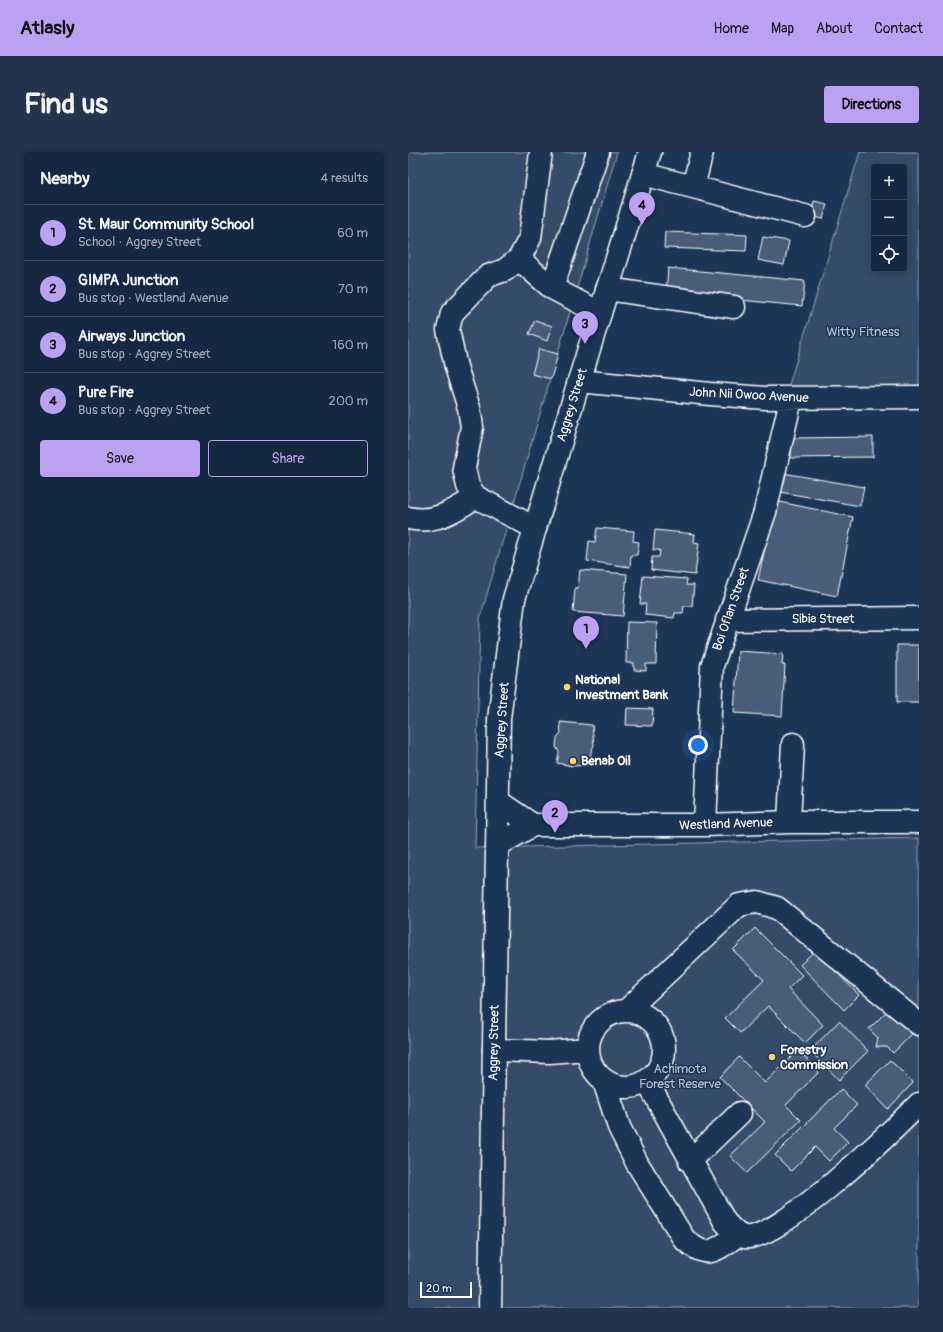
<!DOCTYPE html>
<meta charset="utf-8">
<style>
:root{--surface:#162841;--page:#23344c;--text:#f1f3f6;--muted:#9ea6b1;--line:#35445a;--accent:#bca0f2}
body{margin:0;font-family:Pangolin,sans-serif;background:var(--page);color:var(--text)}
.controls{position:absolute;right:12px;top:12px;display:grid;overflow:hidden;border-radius:4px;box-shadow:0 2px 10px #0003}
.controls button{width:36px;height:36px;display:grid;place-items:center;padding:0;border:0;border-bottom:1px solid var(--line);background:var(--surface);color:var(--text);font:20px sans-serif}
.scale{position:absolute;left:12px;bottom:10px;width:52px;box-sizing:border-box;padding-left:4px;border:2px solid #fff;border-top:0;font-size:11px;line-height:14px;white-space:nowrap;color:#fff;-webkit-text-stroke:3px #1d3557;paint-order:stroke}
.you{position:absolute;left:290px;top:593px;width:14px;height:14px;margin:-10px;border:3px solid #fff;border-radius:50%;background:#1a73e8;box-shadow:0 0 0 6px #1a73e833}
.badge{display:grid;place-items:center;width:26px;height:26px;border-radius:50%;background:var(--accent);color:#111;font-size:13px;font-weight:700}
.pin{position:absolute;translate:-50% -33px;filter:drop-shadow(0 1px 2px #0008)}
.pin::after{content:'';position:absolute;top:21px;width:14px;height:12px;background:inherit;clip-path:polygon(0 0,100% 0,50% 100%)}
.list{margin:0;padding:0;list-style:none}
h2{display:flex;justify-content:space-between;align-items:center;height:52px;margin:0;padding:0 16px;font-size:17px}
h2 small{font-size:13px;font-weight:400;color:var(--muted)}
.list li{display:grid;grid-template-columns:26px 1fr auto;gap:12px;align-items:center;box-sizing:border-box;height:56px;padding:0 16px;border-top:1px solid var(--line)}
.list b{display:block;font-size:15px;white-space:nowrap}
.list p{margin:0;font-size:13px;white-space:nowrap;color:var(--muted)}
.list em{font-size:13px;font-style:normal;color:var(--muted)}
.actions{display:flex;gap:8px;padding:12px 16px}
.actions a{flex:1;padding:9px 0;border:1px solid var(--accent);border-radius:4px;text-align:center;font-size:14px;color:var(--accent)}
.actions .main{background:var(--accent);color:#111}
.icon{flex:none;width:22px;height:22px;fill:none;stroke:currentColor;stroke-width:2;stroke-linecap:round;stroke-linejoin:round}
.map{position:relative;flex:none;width:511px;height:1156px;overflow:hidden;border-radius:4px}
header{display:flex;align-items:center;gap:24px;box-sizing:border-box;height:56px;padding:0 20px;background:var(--accent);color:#111}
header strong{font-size:19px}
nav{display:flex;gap:22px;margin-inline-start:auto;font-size:14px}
.intro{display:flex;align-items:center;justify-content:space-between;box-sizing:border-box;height:96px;padding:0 24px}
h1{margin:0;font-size:28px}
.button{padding:10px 18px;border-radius:4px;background:var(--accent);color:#111;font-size:14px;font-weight:700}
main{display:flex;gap:24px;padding:0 24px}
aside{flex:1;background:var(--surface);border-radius:4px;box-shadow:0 2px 10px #0003}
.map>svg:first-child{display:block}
</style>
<header>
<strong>Atlasly</strong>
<nav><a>Home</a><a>Map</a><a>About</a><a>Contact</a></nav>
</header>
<div class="intro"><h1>Find us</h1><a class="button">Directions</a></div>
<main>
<aside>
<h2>Nearby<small>4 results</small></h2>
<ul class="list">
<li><span class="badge">1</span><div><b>St. Maur Community School</b><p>School · Aggrey Street</p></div><em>60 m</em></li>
<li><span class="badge">2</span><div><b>GIMPA Junction</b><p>Bus stop · Westland Avenue</p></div><em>70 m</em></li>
<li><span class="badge">3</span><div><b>Airways Junction</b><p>Bus stop · Aggrey Street</p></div><em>160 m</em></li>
<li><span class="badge">4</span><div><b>Pure Fire</b><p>Bus stop · Aggrey Street</p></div><em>200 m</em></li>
</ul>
<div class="actions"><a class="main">Save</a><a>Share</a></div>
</aside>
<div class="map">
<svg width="511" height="1156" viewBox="0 0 511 1156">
<rect width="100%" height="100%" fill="#1d3557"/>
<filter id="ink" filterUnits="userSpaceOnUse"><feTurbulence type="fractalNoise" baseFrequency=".025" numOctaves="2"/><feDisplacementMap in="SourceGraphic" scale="8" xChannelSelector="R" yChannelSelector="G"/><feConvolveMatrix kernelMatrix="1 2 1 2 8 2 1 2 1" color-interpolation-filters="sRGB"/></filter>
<g filter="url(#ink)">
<!-- green -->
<path fill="#364b69" stroke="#9aa5b4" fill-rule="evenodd" d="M0 0H209L72 466 67 696 511 686V1156H0Z
M452 0H511V235L380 236ZM466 15H496V117H466Z"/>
<!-- building -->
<path fill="#4a5d79" stroke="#fff" d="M406 49 419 52 415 67 403 64Z
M257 80 339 83 338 99 256 96Z
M355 85 381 89 376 113 350 108Z
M260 116 397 129 394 154 258 141Z
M127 168 144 174 139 189 121 182Z
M131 197 150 202 143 227 124 222Z
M465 285V305L383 306V286Z
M375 321 456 335 452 354 372 340Z
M367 349 445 365 429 444 350 428Z
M189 376 226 379 225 389 231 390 229 403H223L222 415 179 409 181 389 187 390Z
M247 378 287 382 286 390 291 391 287 423 243 418 244 405H251L252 398H245Z
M172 418 219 422 215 464 165 460 167 436H170Z
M235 424 279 427 278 433H286L284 454H276L275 461H267L266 466 237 463 238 452H232Z
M219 470 249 471 248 512H238V519L226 518V511H218Z
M489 493H511V550H489Z
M330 499 375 502 374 513H377L374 564 326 561Z
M219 556 245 557 244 574 218 573Z
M152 570 184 573 186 593 183 600 182 613 164 614 149 611 151 600 148 595 149 585 153 581Z
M347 776 394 823 380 837 415 873 397 891 360 854 332 881 317 866 356 828 325 798Z
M407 798 451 843 436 858 392 813Z
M482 856 506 880 485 901 479 895H468L470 886 461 877Z
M431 869 460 899 431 928 402 899Z
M390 898 411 920 378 953 393 968 339 1021 322 1004 357 970 312 925 331 905 357 931Z
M482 908 505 931 480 957 457 933Z
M433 937 449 953 426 976 440 990 421 1009 407 995 383 1019 367 1003Z"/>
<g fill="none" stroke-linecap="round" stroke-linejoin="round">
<!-- minor casing -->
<g stroke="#fff" stroke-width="25">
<path id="minor" d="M190 0 144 136 192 161
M235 22 285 35 294 0
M285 35 397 64
M111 107 144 136
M199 137 326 155
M171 229 302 242 358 246 511 245
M0 366C27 372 46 359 68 345
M127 376 68 345 60 334 56 316 64 275 61 256 48 215 40 178 44 161 80 124 97 118 111 107 122 86 133 0
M319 468 511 466
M91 650 125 673
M381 670 385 592
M297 673 304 514 357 360 383 247
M90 693 125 673H297L381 670H511
M218 859 331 753 349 750 369 756 511 872
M180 897a38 38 0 1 1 76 0a38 38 0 1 1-76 0Z
M86 898 141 900 179 897
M196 929 211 975 229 1011 276 1087C300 1109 307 1098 330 1083
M239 929 317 1070C322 1075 328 1083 336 1085 369 1091 485 978 511 952
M282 1009 332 961"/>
</g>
<!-- major casing -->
<g stroke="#fff" stroke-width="25">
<path id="major" d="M82 1156 91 567 106 447 171 229 242 0"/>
</g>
<!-- minor -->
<use href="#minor" stroke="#1d3557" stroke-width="22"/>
<!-- major -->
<use href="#major" stroke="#1d3557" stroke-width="22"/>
</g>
</g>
<!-- markers -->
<g fill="#ffd166" stroke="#1d3557" stroke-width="1.5">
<circle cx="159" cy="535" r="4"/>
<circle cx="165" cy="609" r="4"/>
<circle cx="364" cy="905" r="4"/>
</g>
<g text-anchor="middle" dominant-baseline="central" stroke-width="3" stroke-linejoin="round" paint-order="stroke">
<!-- park labels -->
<g font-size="13" fill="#b9c0ca" stroke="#1d3557">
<text x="455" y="180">Witty Fitness</text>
<text x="272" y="917">Achimota<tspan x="272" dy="15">Forest Reserve</tspan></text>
</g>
<!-- street labels -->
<g font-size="13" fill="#fff" stroke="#1d3557">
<text transform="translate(341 243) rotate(3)">John Nii Owoo Avenue</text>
<text transform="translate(164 253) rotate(-73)">Aggrey Street</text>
<text transform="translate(323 457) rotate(-71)">Boi Oflan Street</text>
<text x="415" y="467">Sibia Street</text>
<text transform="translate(94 568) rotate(-86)">Aggrey Street</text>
<text transform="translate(318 672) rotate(-2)">Westland Avenue</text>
<text transform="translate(86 891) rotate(-89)">Aggrey Street</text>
</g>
<!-- poi labels -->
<g font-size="13" font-weight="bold" fill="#fff" stroke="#1d3557" text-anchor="start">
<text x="167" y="528">National<tspan x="167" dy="15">Investment Bank</tspan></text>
<text x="173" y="609">Benab Oil</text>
<text x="372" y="898">Forestry<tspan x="372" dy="15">Commission</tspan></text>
</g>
</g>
</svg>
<div class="controls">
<button>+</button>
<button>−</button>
<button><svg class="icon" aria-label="locate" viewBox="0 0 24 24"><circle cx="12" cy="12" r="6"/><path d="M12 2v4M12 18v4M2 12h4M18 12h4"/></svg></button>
</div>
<div class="scale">20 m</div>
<div class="you"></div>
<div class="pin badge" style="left:178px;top:497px">1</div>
<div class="pin badge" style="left:147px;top:681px">2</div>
<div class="pin badge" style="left:177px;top:192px">3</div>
<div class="pin badge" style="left:234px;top:73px">4</div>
</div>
</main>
